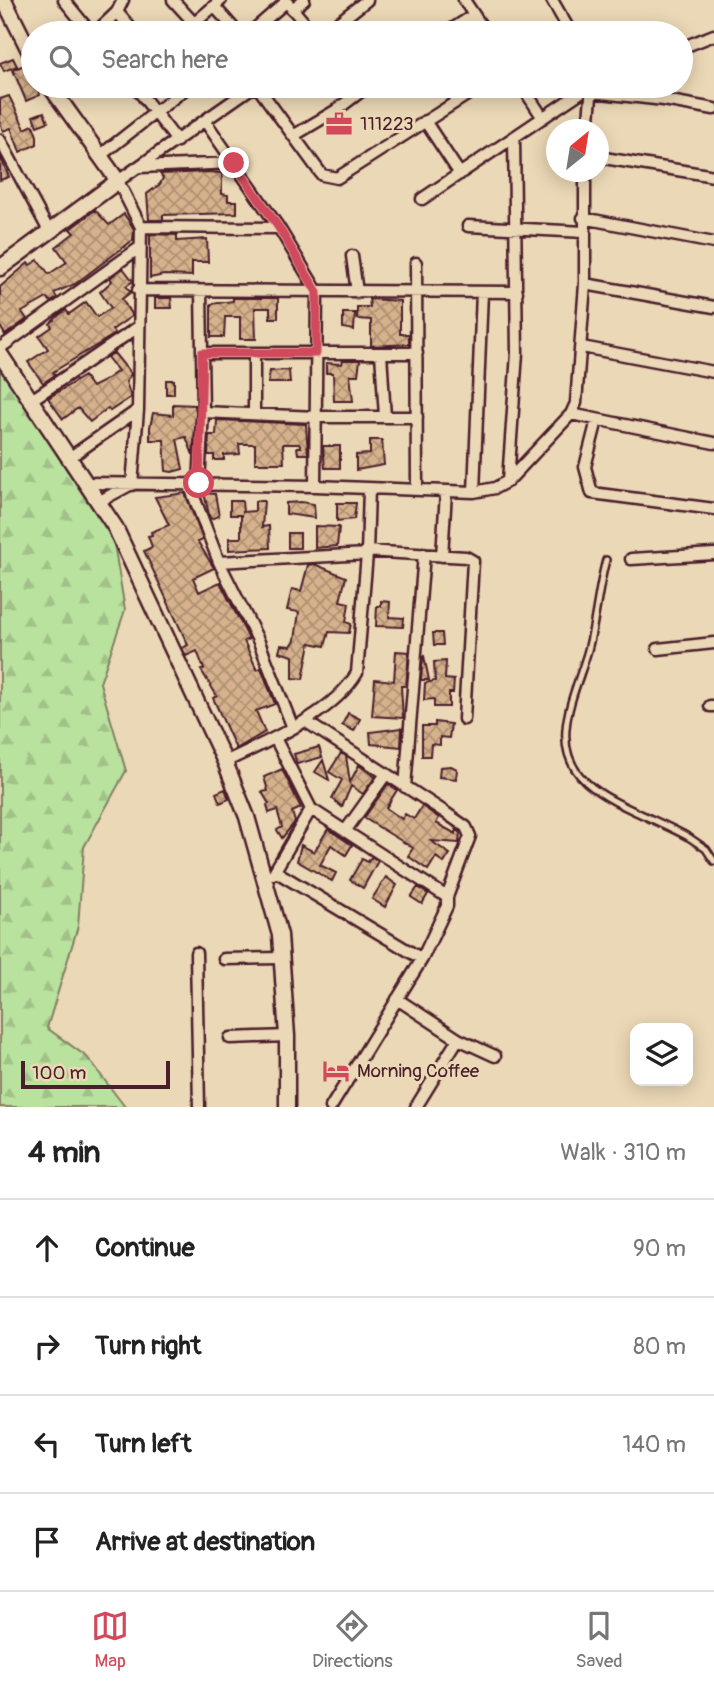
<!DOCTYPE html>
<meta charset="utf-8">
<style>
:root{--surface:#fff;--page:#f6f6f6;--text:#222;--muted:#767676;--line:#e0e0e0;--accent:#d1495b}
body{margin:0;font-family:Pangolin,sans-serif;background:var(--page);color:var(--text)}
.controls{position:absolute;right:21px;bottom:21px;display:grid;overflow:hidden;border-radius:14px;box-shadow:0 4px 18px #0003}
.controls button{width:63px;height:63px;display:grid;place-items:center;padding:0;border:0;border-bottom:2px solid var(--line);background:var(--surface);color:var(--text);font:35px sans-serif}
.compass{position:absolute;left:546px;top:119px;width:63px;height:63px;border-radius:50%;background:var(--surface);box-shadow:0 4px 18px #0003;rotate:30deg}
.scale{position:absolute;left:21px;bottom:18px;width:149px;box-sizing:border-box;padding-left:7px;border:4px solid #4a1f2b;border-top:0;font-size:19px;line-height:24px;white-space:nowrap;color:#4a1f2b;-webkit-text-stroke:5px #ebd8b6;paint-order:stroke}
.stop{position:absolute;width:21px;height:21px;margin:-16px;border:5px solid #d1495b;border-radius:50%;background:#fff}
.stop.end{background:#d1495b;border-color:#fff;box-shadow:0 2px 7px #0008}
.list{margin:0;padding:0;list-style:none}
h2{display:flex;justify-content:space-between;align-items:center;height:91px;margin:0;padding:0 28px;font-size:30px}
h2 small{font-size:23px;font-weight:400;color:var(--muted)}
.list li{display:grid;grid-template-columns:46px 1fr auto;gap:21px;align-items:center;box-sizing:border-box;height:98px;padding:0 28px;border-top:2px solid var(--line)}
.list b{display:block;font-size:26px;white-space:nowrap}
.list em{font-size:23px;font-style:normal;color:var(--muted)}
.icon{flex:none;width:38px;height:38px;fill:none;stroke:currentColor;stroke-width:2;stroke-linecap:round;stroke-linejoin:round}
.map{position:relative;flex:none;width:714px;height:1107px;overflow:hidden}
.search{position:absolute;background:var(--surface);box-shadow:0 4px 18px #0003;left:21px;right:21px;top:21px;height:77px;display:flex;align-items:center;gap:18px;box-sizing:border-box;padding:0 24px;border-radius:38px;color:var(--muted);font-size:26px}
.sheet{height:483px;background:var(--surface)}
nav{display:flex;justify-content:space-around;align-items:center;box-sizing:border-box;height:98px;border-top:2px solid var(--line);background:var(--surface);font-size:19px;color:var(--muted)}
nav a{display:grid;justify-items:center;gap:4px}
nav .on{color:var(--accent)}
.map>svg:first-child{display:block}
</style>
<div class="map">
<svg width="714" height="1107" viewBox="0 0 714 1107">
<defs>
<pattern id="forest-firs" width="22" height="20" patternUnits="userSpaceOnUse" patternTransform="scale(1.75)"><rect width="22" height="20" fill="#b9e29e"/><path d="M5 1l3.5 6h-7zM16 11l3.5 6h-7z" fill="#a1c188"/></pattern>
<pattern id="building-cross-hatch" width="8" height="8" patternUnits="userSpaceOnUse" patternTransform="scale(1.75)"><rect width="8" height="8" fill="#d5b28c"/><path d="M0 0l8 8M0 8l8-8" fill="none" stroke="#af9073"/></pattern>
</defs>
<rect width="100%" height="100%" fill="#ebd8b6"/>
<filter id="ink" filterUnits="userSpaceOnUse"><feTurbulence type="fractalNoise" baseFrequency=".0143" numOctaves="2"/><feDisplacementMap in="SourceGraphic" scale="14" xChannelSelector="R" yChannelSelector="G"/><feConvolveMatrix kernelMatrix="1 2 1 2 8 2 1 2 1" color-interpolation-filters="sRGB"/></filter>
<g filter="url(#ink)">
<!-- forest -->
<path fill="url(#forest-firs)" stroke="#828064" stroke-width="2" d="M0 343 109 513 125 610 100 683 126 771 84 847 78 926 47 1028 87 1057 125 1107H0Z"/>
<!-- building -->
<path fill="url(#building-cross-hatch)" stroke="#4a1f2b" stroke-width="2" d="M13 58 17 66 4 71 0 63Z
M26 64 31 67 33 86H37L40 95 26 101 13 70Z
M9 96 25 129 33 125 37 136V144L20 152 11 128 3 131 0 122V99Z
M44 112 48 122 37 126 33 116Z
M0 156 9 177 0 180Z
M208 172 222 173V194L228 195V201H237V213L163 215V220H149L147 194 160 184 163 178 160 174Z
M95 210 109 225 124 214 134 229 133 240 75 284 54 293 57 298 51 302 47 298 22 312 27 319 5 335 0 326V287L28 263 30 265 38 260 49 274 67 262 56 247 74 233 70 229Z
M150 234 177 235V241L207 239 208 262H192V276L164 275 150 278Z
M123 268 133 281 126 286 131 292 122 299 132 316 112 330 115 334 53 372 55 375 43 383 28 362 48 349 39 336 52 327 50 324 59 315 66 310 69 314 86 302 97 317 111 308 100 292 112 281 110 278Z
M155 298H171L172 308H155Z
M233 298H278V318H270V308H255L256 339H240V317H225L224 337H211V304L233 301Z
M369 299 400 301V334H409V344L371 346V320L357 319V307H370Z
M343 313H355L354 330 343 328Z
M114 353 131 374 126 382 131 397 110 411 108 408 90 422 78 408 63 419 48 398 84 376 92 387 104 381 118 371 107 357Z
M343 360H360L358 375H350L353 401H334L333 373H326V363L342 364Z
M289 370 290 383H268L270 371Z
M166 380H174V394H166Z
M173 404 195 405 196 412 193 455 186 437 177 439 183 469 172 472 166 471 164 440H150V427L153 413 173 415Z
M217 420 306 424 308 454H298L297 447H301L299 444H283L284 463H255V444H239L240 454 224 455V460H214V455H208L209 435H216Z
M370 440H382L384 465 356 470V455L370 454Z
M323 446H340V468H325Z
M185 493 203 540 198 542 214 568 193 578 199 592 220 582 249 639 244 641 257 670 261 668 275 704 256 711 265 732 236 749 213 698 217 696 201 670 204 669 197 651 186 656 182 648 188 645 144 551 152 547 148 536 152 535 151 532 169 525 155 497Z
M204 493 215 494 219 516 210 519Z
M230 501H242L243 512 255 511V501H264L262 527 269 526 270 548 229 550V538H241V515H230Z
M301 502 314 504 315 518 286 514V503Z
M337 503H356L354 519 337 521Z
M315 526 339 527 337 546 315 548Z
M288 533H300V548H288Z
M314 564 346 577 340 601 349 603 346 622 351 624 349 633 329 632 325 646 310 643 303 679 293 678V656L279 652 281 645 291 646 295 640 299 612 287 610 292 589 301 591 308 565Z
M381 601 390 602 389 617 404 618 403 627 376 626 377 606H381Z
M433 633H442L443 645H434Z
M396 651 409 652 406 686H401L403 718 372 716 375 679 394 681Z
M423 656H424L429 680H421Z
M446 661 445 679 454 680 453 693H449V707H434V699L424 700 425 683 435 681 434 662Z
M348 713 360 719 354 731 342 725Z
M435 722 451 724 449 738 440 737V745L431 744 430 756H422V726H435Z
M402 728 401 747 371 744 370 732Z
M319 747 322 757 297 764 294 754Z
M341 753 346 756 350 782 359 765 375 777 363 794 351 786 342 807 332 798 342 780 329 772Z
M323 760 329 780 315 772Z
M451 766 457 769 456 779 439 777 440 767Z
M282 769 301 808 292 812 295 822 282 838 277 830 282 827 277 810 269 813 267 805 269 804 262 792 268 791 264 777Z
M388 784 397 790 386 808 402 819 405 814 414 819 422 806 439 818 436 823 456 834V829L460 832 459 843 431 841 450 854 444 863 436 857 428 870 408 856 413 848 364 818Z
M225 789 229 799 220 803 216 793Z
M328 829 352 845 346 855 331 845 320 865 336 873 332 881 297 861 301 845 314 852Z
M371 857 378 861 363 888 350 880 362 859 368 862Z
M386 877 397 885 385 907 372 899Z
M418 887 428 894 422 904 411 897Z"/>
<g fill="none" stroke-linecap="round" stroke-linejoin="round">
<!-- lane casing -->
<g stroke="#4a1f2b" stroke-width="10">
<path id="lane" d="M606 560C598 589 596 620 588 650 577 691 545 745 586 782 611 805 659 820 690 838L706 849 714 861"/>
</g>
<!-- street casing -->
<g stroke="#4a1f2b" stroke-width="15">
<path id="street" d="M64 0 91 33
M173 0 194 23
M285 0 313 33
M464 0 486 33
M552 0 571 33
M214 6 238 33
M292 9 304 0
M117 12 135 33
M95 33 117 12 123 0
M183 33 221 0
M250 33 286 2
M325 33 367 0
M446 33 474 15
M681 48 714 35
M135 86 177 141
M257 86 322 175 337 178 481 86
M522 86 543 118
M592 92 664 100 714 109
M205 121 279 228 317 291 315 486
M425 121 460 174
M588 130 592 86
M293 136 335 111 368 86
M0 140 50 233
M101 155 189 86
M598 157 714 176
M140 167 234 163
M422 199 590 86
M583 218 714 243
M468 226 585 232
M141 227 279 228
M352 256 357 292
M416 263 417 490
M585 284 714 307
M138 290 517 292
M582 347 714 372
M0 348 139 248
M202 353H417
M254 353V414
M381 353 385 417
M30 401 138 327
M203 412 317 417H417
M571 414 714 443
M597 420 585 467 592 493 714 509
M69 458 138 410
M508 481 517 353 514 138
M87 483 315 486 474 492 495 488 508 481 571 414 576 403 585 284V172
M199 483 203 412 201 291
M189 484 219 562 259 642 293 728
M132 485 138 410 141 227 118 181 254 86
M474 492 482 292
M100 501 128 486
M366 551 466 557 473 561 464 719
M442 556 446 492
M631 559 714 554
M219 562 367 554
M658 649 714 643
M710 706H714
M305 721 443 811 466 827 470 836 447 897V906L422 959 331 1107
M275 738 311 809 447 897
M225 762C268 741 332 715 357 673L367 554 369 489
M405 787 424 554
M346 830 386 774
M275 871 422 959
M273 874 311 809
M196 953 199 1107
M224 959 282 958
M397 999 458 1039 495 1056
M230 1038 287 1036
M416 1107 458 1039"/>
</g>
<!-- secondary casing -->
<g stroke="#4a1f2b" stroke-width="19">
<path id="secondary" d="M4 0 33 58
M0 268 118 181 50 86
M0 354 115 527 225 762 247 817 280 935 287 1036V1107"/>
</g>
<!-- lane -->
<use href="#lane" stroke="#ebd8b6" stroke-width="5"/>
<!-- street -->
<use href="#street" stroke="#ebd8b6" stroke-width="10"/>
<!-- secondary -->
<use href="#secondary" stroke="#ebd8b6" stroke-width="14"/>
</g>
</g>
<g fill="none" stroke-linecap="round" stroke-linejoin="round" filter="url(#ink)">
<!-- route -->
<path stroke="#d1495b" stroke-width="9" d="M199 483 202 353H316L317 292 279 228 234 163"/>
</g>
<!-- icons -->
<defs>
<g id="office-bare" transform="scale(2.1)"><path d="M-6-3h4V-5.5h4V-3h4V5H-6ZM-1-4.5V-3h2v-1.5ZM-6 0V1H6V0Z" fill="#d1495b" stroke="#ebd8b6" stroke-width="2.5" paint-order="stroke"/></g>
<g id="hotel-bare" transform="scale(2.1)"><path d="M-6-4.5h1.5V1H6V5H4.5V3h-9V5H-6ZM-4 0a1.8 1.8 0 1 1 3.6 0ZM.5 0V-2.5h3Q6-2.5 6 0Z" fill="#d1495b" stroke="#ebd8b6" stroke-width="2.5" paint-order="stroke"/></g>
</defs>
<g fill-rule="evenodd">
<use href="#office-bare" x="339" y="124"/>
<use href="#hotel-bare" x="336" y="1071"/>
</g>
<g text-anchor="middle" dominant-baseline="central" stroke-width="6" stroke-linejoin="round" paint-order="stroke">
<!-- poi labels -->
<g font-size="19" fill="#4a1f2b" stroke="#ebd8b6" text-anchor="start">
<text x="360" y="124">111223</text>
<text x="357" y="1071">Morning Coffee</text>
</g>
</g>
</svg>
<div class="controls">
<button><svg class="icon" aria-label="layers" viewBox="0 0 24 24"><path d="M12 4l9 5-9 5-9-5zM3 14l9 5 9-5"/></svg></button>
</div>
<svg class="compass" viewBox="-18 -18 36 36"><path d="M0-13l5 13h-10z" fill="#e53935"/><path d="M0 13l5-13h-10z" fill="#767676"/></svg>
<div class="scale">100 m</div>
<div class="stop" style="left:199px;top:483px"></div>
<div class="stop end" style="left:234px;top:163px"></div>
<div class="search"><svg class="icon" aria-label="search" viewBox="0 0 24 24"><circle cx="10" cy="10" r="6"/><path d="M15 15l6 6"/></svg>Search here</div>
</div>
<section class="sheet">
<h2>4 min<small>Walk · 310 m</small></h2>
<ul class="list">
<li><svg class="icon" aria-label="ahead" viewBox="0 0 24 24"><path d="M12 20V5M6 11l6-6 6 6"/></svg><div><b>Continue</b></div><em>90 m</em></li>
<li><svg class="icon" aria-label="right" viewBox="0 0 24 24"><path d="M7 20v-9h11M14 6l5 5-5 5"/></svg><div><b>Turn right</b></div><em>80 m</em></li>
<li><svg class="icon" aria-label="left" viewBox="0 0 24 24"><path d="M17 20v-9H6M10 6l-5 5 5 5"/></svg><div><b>Turn left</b></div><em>140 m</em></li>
<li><svg class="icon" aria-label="arrive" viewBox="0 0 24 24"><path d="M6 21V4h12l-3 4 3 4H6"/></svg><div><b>Arrive at destination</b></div></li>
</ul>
</section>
<nav>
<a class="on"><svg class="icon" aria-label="map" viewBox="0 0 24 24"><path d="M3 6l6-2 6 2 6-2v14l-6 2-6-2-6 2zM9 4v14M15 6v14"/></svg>Map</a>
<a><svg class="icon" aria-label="directions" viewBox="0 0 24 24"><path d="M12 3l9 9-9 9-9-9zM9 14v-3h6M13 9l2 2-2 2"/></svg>Directions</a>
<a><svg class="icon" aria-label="saved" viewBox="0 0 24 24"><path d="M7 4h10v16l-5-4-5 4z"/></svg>Saved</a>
</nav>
